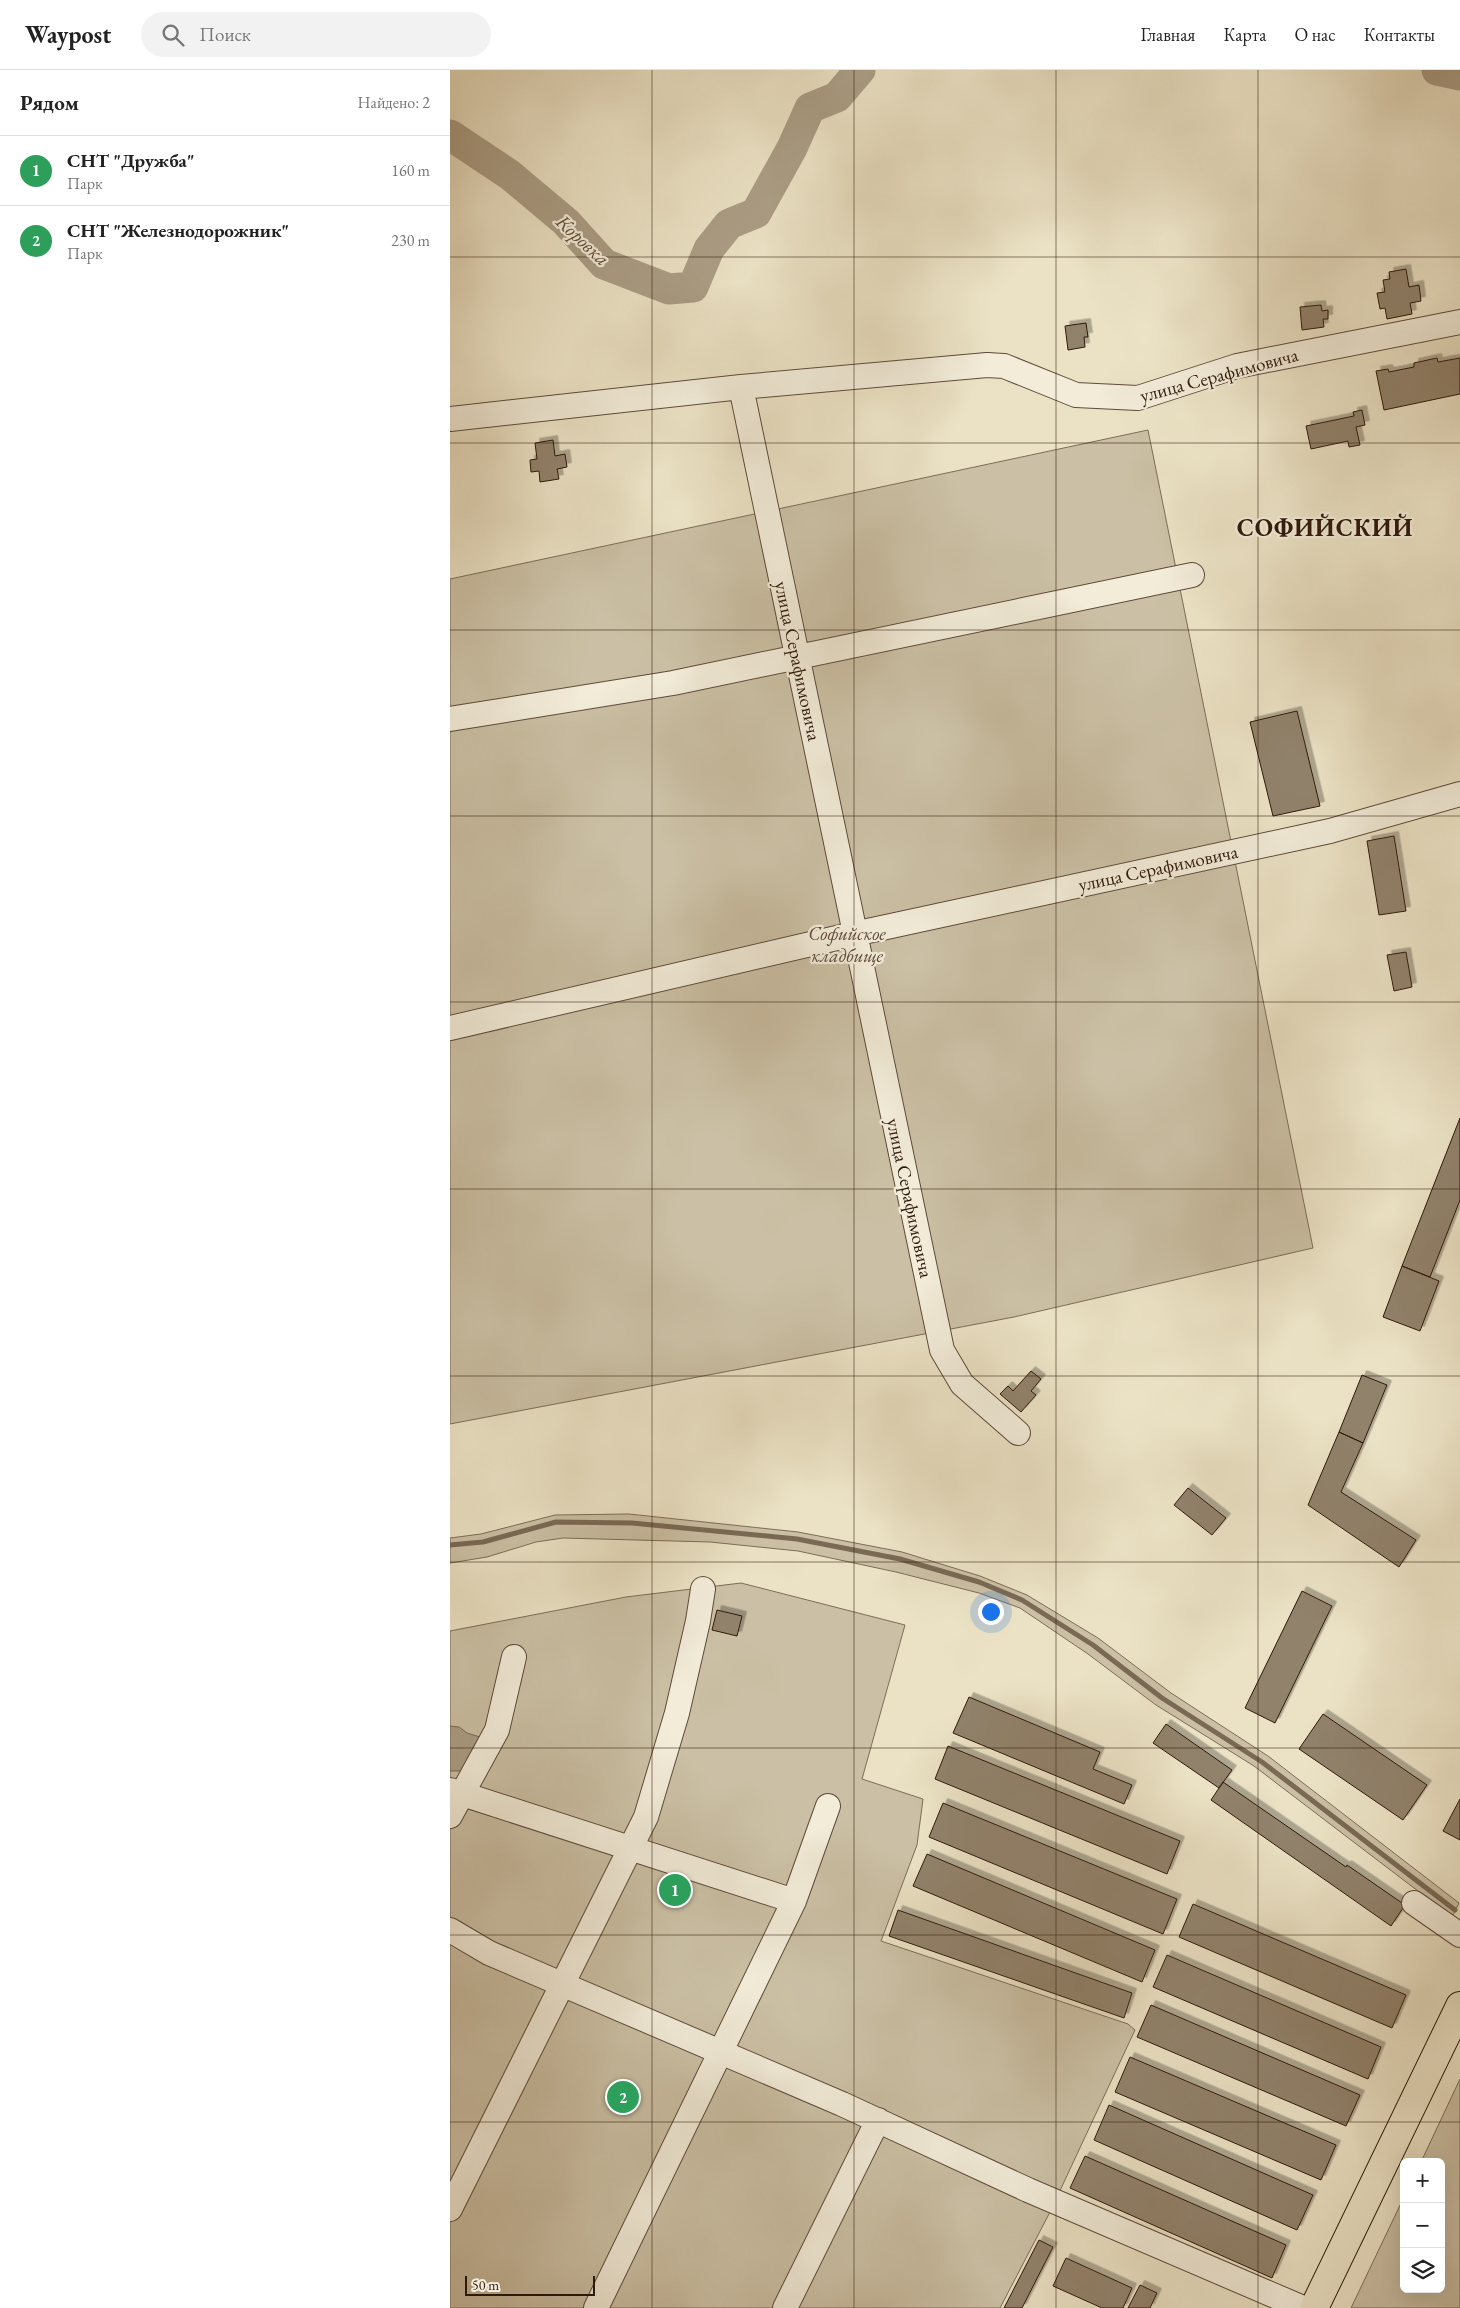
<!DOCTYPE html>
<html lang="ru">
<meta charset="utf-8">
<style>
:root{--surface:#fff;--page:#f2f2f2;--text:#222;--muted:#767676;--line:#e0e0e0;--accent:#b45309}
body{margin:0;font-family:"EB Garamond",serif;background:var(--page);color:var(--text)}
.controls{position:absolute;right:15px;bottom:15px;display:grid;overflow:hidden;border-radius:8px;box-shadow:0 5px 20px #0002}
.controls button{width:45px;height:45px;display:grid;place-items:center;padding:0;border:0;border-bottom:1px solid var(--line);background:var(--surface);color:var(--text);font:25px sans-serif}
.scale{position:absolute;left:15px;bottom:12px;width:130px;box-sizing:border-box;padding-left:5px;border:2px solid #2f190b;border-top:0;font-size:14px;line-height:18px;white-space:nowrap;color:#2f190b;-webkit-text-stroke:4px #f2ecd9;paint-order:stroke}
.you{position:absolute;left:540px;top:1541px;width:18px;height:18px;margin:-12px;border:4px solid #fff;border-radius:50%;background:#1a73e8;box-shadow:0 0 0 8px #1a73e833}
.badge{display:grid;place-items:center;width:32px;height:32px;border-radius:50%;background:var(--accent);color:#fff;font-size:16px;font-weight:700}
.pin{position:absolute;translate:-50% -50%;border:2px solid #fff;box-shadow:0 1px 5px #0006}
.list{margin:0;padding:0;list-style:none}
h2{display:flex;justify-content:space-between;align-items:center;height:65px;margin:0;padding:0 20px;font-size:21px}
h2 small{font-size:16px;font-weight:400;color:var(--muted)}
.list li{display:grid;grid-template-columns:32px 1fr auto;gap:15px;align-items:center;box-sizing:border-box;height:70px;padding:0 20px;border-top:1px solid var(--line)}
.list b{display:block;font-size:19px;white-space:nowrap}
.list p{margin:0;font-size:16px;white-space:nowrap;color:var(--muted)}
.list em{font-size:16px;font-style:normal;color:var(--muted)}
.icon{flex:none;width:28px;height:28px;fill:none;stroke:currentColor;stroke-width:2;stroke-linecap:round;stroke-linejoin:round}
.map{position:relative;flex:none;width:1010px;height:2238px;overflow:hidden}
header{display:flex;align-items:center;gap:30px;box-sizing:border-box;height:70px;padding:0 25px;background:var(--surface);border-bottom:1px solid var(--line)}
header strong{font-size:24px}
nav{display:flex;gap:28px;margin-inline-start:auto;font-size:18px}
.search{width:350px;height:45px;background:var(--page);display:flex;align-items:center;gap:12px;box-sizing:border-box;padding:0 18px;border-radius:28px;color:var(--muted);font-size:19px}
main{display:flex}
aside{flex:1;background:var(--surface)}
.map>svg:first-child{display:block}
</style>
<header>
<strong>Waypost</strong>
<div class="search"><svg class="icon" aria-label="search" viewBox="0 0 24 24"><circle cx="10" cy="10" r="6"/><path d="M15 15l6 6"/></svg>Поиск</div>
<nav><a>Главная</a><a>Карта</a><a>О нас</a><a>Контакты</a></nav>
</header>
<main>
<aside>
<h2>Рядом<small>Найдено: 2</small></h2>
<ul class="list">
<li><span class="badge" style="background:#2e9e5b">1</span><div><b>СНТ &quot;Дружба&quot;</b><p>Парк</p></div><em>160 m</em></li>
<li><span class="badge" style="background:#2e9e5b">2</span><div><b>СНТ &quot;Железнодорожник&quot;</b><p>Парк</p></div><em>230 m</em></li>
</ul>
</aside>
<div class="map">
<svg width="1010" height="2238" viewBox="0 0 1010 2238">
<defs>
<filter id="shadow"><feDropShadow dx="4.5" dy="-4.5" stdDeviation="0" flood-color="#0004"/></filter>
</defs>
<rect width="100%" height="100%" fill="#ebe2c5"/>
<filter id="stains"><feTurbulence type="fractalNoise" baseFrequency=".004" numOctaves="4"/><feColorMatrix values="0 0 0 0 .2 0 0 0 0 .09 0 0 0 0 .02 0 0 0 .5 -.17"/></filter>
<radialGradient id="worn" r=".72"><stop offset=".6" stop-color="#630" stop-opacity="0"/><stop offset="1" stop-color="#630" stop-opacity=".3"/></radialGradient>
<!-- green -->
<path fill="#cbc0a5" stroke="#7d6c58" d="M698 360 863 1178 564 1247 0 1354V509Z
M179 1444 348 1462 452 1482 530 1506 577 1525 648 1568 721 1623 818 1686 1009 1833 1002 1847 804 1696 706 1635 638 1584 570 1538 529 1523 446 1502 348 1481 260 1472 113 1468 86 1472 37 1487 0 1493V1468L31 1464 105 1445Z
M291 1513 455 1555 412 1709 473 1729 467 1775 431 1871 678 1954 685 1960 600 2142 550 2238H0V1561L176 1527Z
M1010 2009V2238H901L954 2127V2219H991V2092H971Z"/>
<!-- water -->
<path fill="#ab9e86" stroke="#796955" d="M0 1656 9 1657 17 1663 30 1667V1671L18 1698 10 1701H0Z"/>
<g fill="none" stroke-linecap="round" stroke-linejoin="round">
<!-- stream -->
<path stroke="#796955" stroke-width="5" d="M0 1475 33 1472 106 1452 182 1453 347 1469 450 1489 529 1512 572 1530 643 1575 712 1628 812 1692 1005 1840"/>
<!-- river -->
<path stroke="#ab9e86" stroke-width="31" d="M987 0 1010 5
M0 65 60 105 116 152 154 194 219 219 243 217 259 179 279 154 306 143 342 78 360 38 387 27 410 0"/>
</g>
<!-- building -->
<path fill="#91826c" stroke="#2f190b" filter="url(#shadow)" d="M956 199 959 217 969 215 971 231 960 233 962 244 937 249 935 238 930 239 927 223 935 222 933 210 940 209 939 202Z
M871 235 872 241 878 240V249H873L874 257 852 260 850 237Z
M636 253 638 267H634L635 277 618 280 615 256Z
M987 288 988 292 1010 288V324L934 340 926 301 938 299 939 302 964 297V293Z
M912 340 915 355 906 357 910 375 899 377 898 371 861 379 856 356 904 346 903 342Z
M103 370 105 386 115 384 117 397 107 399 109 409 90 412 89 401 81 402 80 390 87 389 85 373Z
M847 641 870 736 823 746 800 652Z
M944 766 956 841 929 845 917 771Z
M956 882 962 917 944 921 937 885Z
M1010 1048V1130L980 1207 952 1196Z
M952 1196 989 1211 970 1261 933 1247Z
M581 1301 591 1309 581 1321 586 1325 571 1342 550 1324 558 1316 563 1321Z
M912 1305 937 1315 913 1373 889 1362Z
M889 1362 913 1373 891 1422 966 1470 949 1497 858 1435Z
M738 1418 776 1448 762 1465 724 1435Z
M852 1521 882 1536 825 1653 795 1638Z
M267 1540 292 1546 287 1566 262 1560Z
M519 1627 650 1682 643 1699 682 1715 674 1734 503 1663Z
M873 1644 977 1715 953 1750 849 1679Z
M716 1654 782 1700 769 1718 703 1673Z
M498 1676 730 1771 717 1804 485 1709Z
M773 1712 896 1797 897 1795 955 1835 941 1856 761 1730Z
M1010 1729V1770L993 1761Z
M493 1733 727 1829 713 1864 479 1767Z
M477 1784 705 1880 692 1912 463 1816Z
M743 1834 956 1925 942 1958 729 1867Z
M448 1840 682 1923 674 1948 439 1866Z
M717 1885 931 1977 918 2009 703 1917Z
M701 1935 910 2025 896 2056 687 1967Z
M680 1987 886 2075 871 2110 665 2022Z
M659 2035 863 2125 847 2160 644 2070Z
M635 2086 836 2175 822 2208 620 2118Z
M589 2170 603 2177 572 2238H554Z
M616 2188 682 2218 673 2238H652L603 2216Z
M690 2215 707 2223 700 2238H678Z"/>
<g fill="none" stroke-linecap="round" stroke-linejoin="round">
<!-- minor casing -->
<g stroke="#5e4b3a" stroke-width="26">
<path id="minor" d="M291 317 492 1280 512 1314 568 1363
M0 349 291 317 537 295 554 296 626 325 688 328 787 296 1010 252
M0 649 223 613 742 505
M0 958 404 864 880 761 1010 724
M0 1720 344 1831
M0 1746 47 1660 64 1587
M964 1833 1010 1865
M0 1860 39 1883 392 2034 578 2120 853 2238
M0 2139 196 1747 227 1643 248 1551 253 1519
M146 2238 344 1831 378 1736
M335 2238 428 2050"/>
</g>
<!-- major casing -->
<g stroke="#2f190b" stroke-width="30">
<path id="major" d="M864 2238 1010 1936"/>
</g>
<!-- minor -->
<use href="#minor" stroke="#f2ecd9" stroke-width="24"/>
<!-- major -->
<use href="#major" stroke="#ebe2c5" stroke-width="28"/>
</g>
<!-- grid -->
<path fill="none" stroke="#2f190b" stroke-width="1" stroke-opacity="0.55" d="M202 0V2238M404 0V2238M606 0V2238M808 0V2238M0 187H1010M0 373H1010M0 560H1010M0 746H1010M0 932H1010M0 1119H1010M0 1306H1010M0 1492H1010M0 1678H1010M0 1865H1010M0 2052H1010"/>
<g text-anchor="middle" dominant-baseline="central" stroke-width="4.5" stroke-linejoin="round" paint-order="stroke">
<!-- street labels -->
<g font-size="19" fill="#2f190b" stroke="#f2ecd9">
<text transform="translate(769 305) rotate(-15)">улица Серафимовича</text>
<text transform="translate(348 591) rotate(78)">улица Серафимовича</text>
<text transform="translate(708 798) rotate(-12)">улица Серафимовича</text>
<text transform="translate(460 1128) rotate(78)">улица Серафимовича</text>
</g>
<!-- park labels -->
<g font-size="19" font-style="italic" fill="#5e4b39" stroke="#f2ecd9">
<text x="397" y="863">Софийское<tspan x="397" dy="22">кладбище</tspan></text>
</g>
<!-- water labels -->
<g font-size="20" font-style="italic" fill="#614e3c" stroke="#f2ecd9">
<text transform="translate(133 170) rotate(43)">Коровка</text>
</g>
<!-- district labels -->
<g font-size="24" font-weight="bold" letter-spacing="1" fill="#2f190b" stroke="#f2ecd9">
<text x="875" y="457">СОФИЙСКИЙ</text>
</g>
</g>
<rect width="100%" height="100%" filter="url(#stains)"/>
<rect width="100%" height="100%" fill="url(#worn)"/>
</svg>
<div class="controls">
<button>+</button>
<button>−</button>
<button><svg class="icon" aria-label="layers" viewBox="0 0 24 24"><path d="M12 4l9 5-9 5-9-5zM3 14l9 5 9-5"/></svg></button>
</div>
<div class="scale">50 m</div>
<div class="you"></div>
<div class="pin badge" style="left:225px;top:1820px;background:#2e9e5b">1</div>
<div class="pin badge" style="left:173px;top:2027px;background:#2e9e5b">2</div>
</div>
</main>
